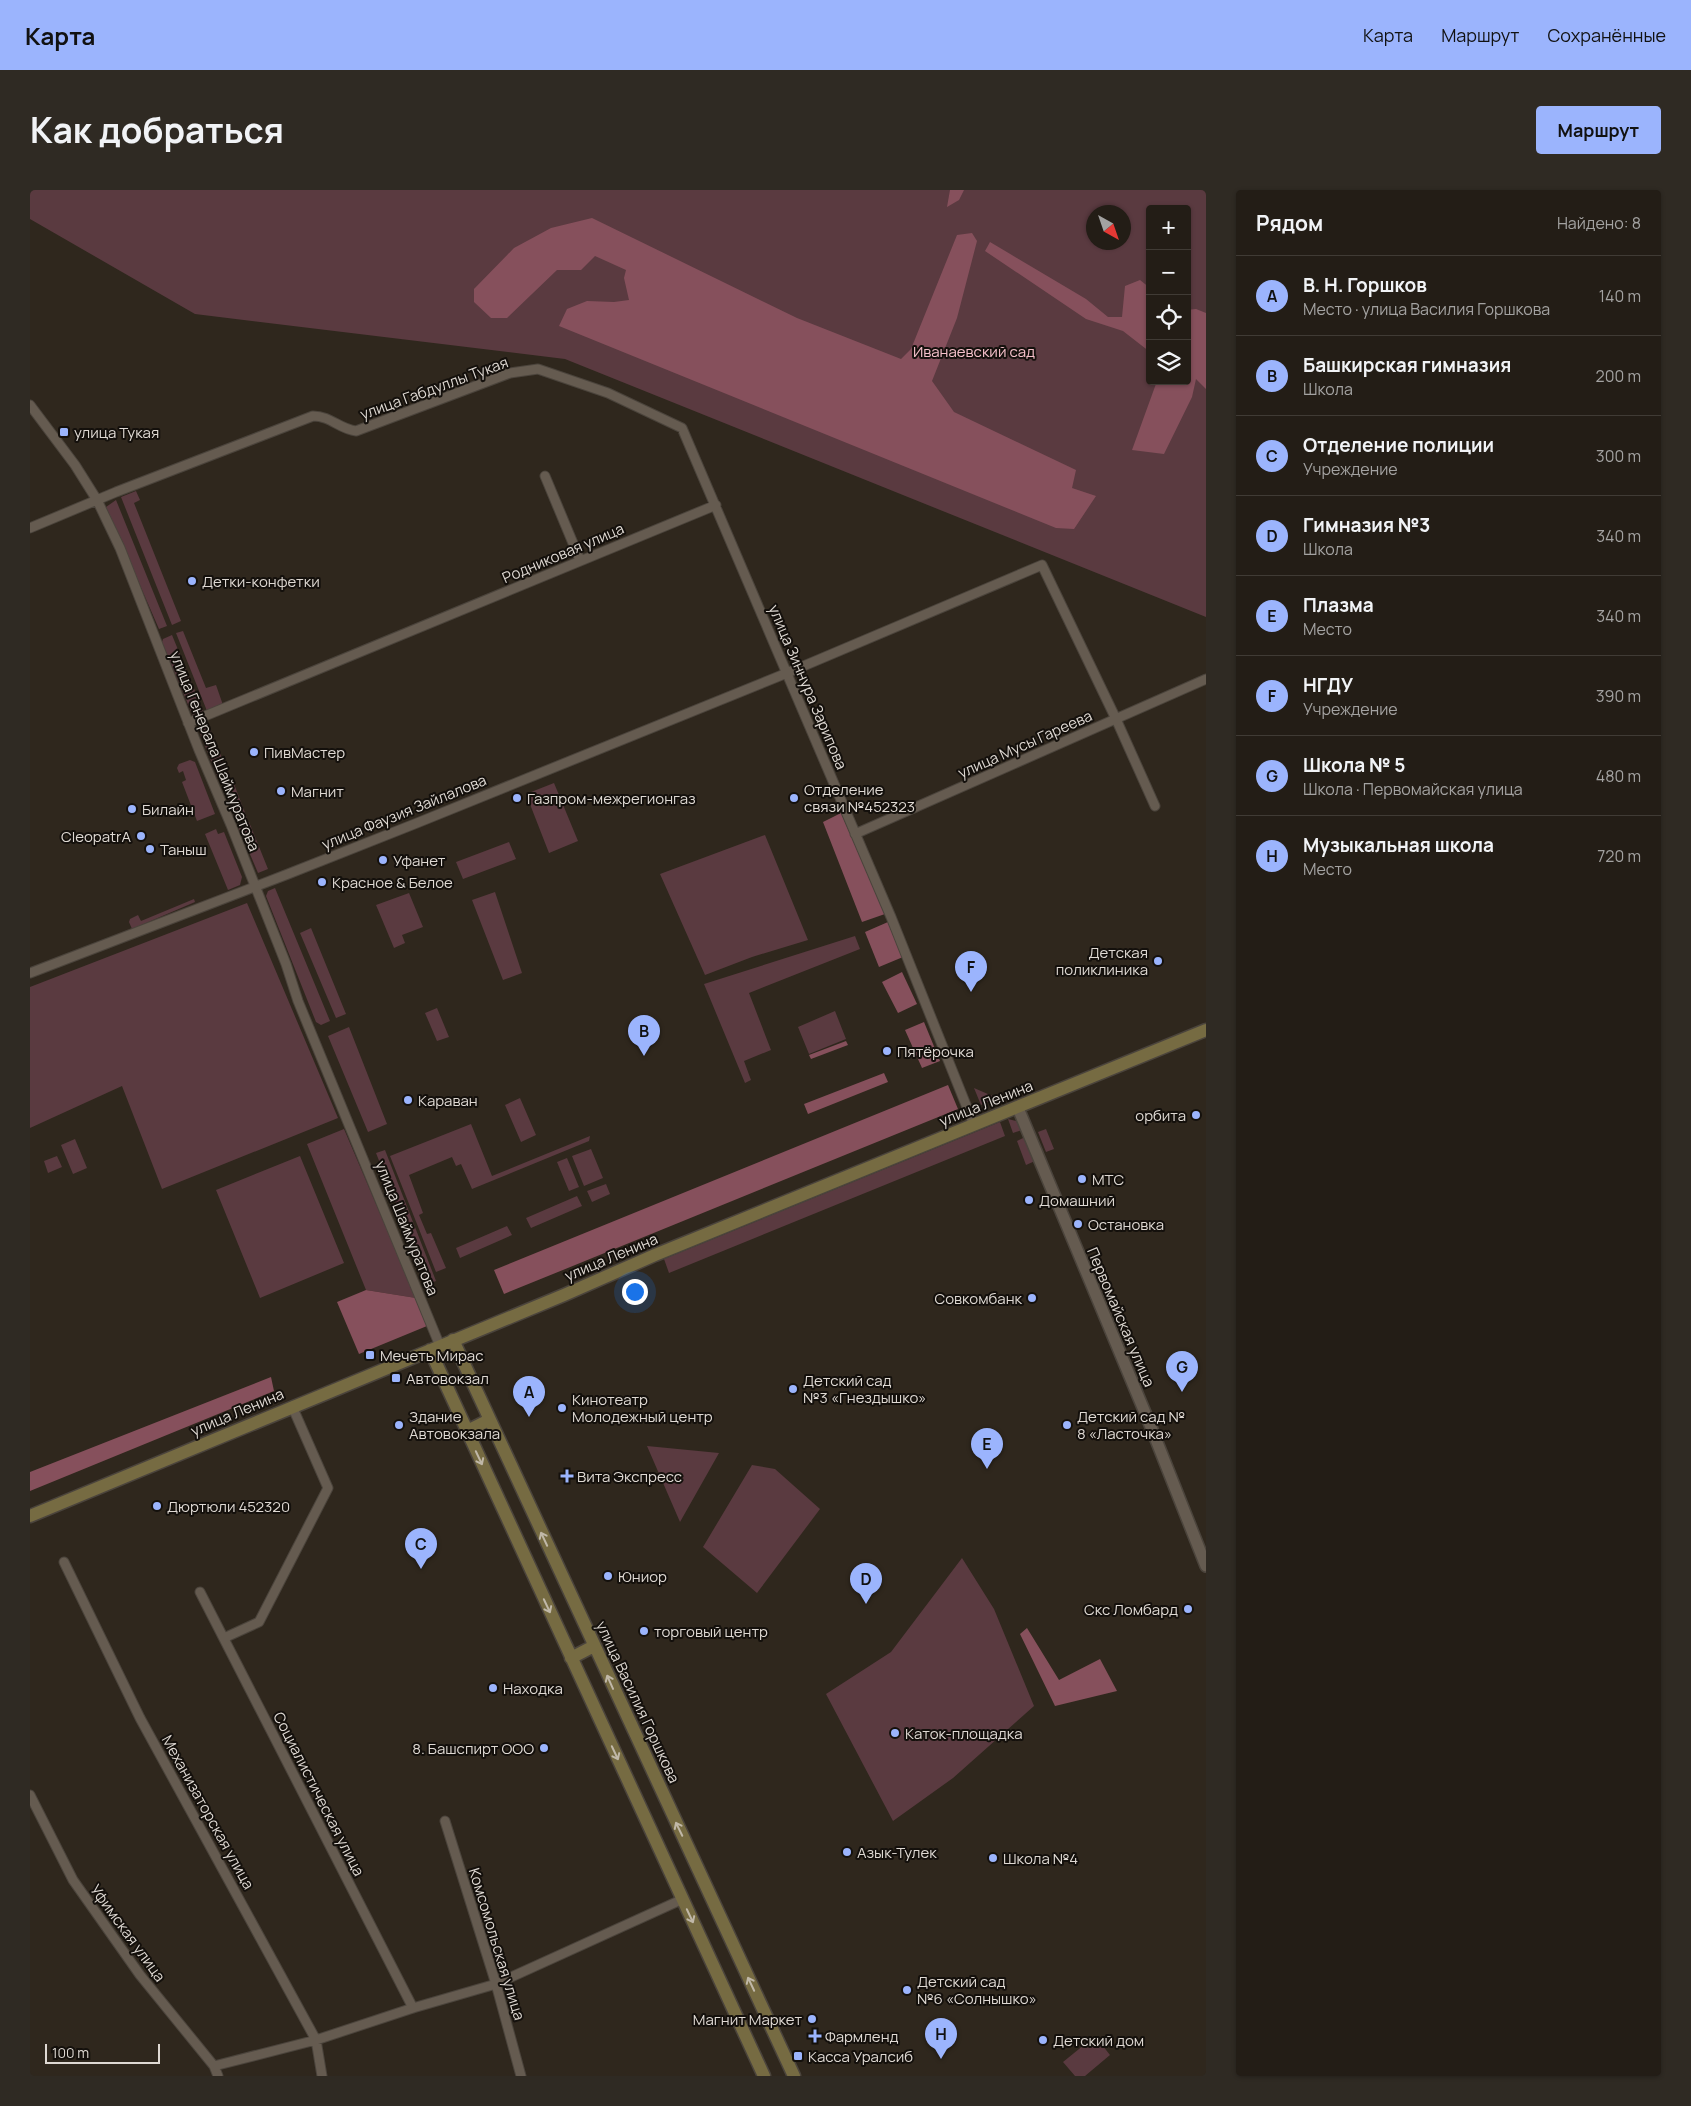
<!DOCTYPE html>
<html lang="ru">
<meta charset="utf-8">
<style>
:root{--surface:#231d16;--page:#2f2a23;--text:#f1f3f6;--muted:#a3a2a1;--line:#403b35;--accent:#9bb4fd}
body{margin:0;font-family:Manrope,sans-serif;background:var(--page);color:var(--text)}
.controls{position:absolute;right:15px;top:15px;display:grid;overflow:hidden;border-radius:5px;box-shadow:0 1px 4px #0004}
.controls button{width:45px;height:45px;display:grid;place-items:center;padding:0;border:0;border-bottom:1px solid var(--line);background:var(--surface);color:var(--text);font:25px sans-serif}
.compass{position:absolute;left:1056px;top:15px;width:45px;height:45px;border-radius:50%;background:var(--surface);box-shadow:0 1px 4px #0004;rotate:140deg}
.scale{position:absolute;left:15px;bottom:12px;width:115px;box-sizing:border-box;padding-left:5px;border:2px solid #dfd9d3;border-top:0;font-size:14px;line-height:18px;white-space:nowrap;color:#dfd9d3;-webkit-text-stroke:4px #14100c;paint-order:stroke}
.you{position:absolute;left:604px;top:1101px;width:18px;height:18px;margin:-12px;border:4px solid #fff;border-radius:50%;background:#1a73e8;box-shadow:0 0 0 8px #1a73e833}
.badge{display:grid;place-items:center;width:32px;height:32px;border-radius:50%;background:var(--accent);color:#111;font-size:16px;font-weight:700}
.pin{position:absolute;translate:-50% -41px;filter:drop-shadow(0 1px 2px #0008)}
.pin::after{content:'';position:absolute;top:26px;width:18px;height:15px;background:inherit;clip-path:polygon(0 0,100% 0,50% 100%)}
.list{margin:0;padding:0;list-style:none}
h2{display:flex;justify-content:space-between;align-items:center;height:65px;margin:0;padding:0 20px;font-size:21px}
h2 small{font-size:16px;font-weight:400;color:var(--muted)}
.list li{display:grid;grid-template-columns:32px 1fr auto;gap:15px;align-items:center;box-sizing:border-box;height:80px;padding:0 20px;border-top:1px solid var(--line)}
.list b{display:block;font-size:19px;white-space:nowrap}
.list p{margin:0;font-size:16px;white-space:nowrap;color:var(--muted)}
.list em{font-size:16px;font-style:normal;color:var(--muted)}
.icon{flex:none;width:28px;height:28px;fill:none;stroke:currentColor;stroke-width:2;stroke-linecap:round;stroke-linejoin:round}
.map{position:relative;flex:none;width:1176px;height:1886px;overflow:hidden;border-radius:5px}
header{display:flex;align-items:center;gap:30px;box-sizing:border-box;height:70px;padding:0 25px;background:var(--accent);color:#111}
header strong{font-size:24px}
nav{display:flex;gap:28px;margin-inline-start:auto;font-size:18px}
.intro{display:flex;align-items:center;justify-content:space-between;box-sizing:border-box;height:120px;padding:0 30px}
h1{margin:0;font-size:35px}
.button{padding:12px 22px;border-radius:5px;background:var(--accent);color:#111;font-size:18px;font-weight:700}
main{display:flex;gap:30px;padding:0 30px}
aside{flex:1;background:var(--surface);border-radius:5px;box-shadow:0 1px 4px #0004}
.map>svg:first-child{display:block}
</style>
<header>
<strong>Карта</strong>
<nav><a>Карта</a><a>Маршрут</a><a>Сохранённые</a></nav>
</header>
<div class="intro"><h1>Как добраться</h1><a class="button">Маршрут</a></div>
<main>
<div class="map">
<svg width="1176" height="1886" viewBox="0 0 1176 1886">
<rect width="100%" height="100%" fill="#2f271d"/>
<!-- green -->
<path fill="#5a3a40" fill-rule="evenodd" d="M0 0H1176V427L535 169 165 124 0 29ZM1120 19H1157V191H1120ZM1064 22H1094V52H1064Z
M106 301 110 310 104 313 151 431 142 435 91 307Z
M86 310 137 436 129 439 76 317Z
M153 441 176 498 186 495 193 515 177 521 146 443Z
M142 445 174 523 165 526 162 524 132 452 133 449Z
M177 532 200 587 191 590 188 588 168 538 170 535Z
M160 570 165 572 185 624 167 631 152 592 156 590 153 581 149 583 147 578 149 574Z
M524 593 548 651 519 663 496 604Z
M204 594 217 628 211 630 206 618 203 619 194 598Z
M219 632 238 679 228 683 208 636Z
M186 639 188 644 194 642 212 687 210 695 198 700 175 644Z
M735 645 778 750 722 767 675 785 630 684Z
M479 652 486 669 433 689 426 672Z
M245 698 300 831 291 835 286 832 236 706 238 701Z
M465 702 492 783 473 790 442 710Z
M379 703 393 737 372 745 375 753 364 758 346 715Z
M164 709 165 712 102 739 99 732 100 729 108 725 111 731Z
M217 713 308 928 132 999 92 896 0 938V797Z
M281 738 316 824 306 828 270 743Z
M825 746 830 759 719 803 741 860 714 871 721 890 715 893 674 794Z
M407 818 419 847 407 851 395 823Z
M805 821 816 849 779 864 768 837Z
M319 837 357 934 338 942 298 846Z
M944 898 967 908 951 915Z
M490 908 506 945 491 952 475 915Z
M978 929 986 931 992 940 983 943Z
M970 932 975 946 639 1083 634 1069Z
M441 934 462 986 560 946 559 951 442 999 431 974 426 976 422 967 379 985 393 1023 389 1025 397 1044 401 1043 416 1078 406 1082 360 966Z
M314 939 386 1108 336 1100 277 954Z
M1016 939 1024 959 1016 962 1008 942Z
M995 947 1005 971 996 975 987 951Z
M45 949 57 978 43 984 31 955Z
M561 959 573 988 554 996 542 966Z
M355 960 406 1091 398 1094 346 963Z
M27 966 32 977 18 983 14 971Z
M270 966 314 1073 230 1108 186 1000Z
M537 968 549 997 539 1001 527 972Z
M576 994 580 1004 562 1012 557 1001Z
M547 1006 552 1016 501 1038 496 1028Z
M477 1036 482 1045 430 1068 426 1058Z
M617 1256 689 1263 650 1332Z
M722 1275 745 1279 790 1319 727 1403 673 1357Z
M932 1368 964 1419 1004 1516 923 1588 863 1631 796 1504 861 1462Z
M1065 1846 1080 1865 1055 1886H1045L1033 1872Z"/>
<!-- forest -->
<path fill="#86505c" d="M920 0H934L929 10 917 17Z
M562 28 767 128 871 169 881 159 927 45 942 43 947 51 927 128 902 191 924 222 1046 280 1042 298 1066 306 1044 339 1026 338 529 136 537 119 557 111 584 112 599 110 594 88 596 80 565 66 551 80H527L477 128H461L444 112V99L484 58 521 38Z
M960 52 1056 109 1078 127H1092L1095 96 1110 90 1120 98V162L1093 141 1056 129 955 61Z
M1166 119 1176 123V199L1166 189 1162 207 1134 264 1102 260 1127 191H1157V120Z
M811 623 855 724 832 732 793 632Z
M858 732 873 767 849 777 835 742Z
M872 782 887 814 868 823 852 792Z
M894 832 910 871 892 878 875 840Z
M816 851 818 855 781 869 779 865Z
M854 883 858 892 778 924 774 914Z
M918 895 928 919 474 1104 464 1080Z
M336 1100 386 1108 397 1136 329 1164 307 1112Z
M241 1187 244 1201 0 1301V1282Z
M997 1438 1029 1490 1070 1469 1087 1501 1025 1516 990 1444Z"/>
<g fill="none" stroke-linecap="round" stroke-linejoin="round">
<!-- minor casing -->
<g stroke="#4b443c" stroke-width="11">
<path id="minor" d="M0 215 45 275 67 310 90 358 169 560 201 635 256 774 268 811 410 1156
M515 286 550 370
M0 338 86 302 283 226C301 226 309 239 326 241L480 183 508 179 578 203 652 238 861 727 944 935
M158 533 686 315
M825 644 1176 489
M0 783 258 684 387 633 757 483 1012 375 1086 529 1125 616
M34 1372 110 1528 286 1850 292 1886
M170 1402 383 1818
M194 1448 229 1432 298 1298 262 1216
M0 1605 43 1690 110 1785 184 1876 188 1886
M415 1631 466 1794 491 1886
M184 1876 286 1850 383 1818 466 1794 653 1709"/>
</g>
<!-- tertiary casing -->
<g stroke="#4b443c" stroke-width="14">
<path id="tertiary" d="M988 918 1121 1237 1176 1376"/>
</g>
<!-- secondary casing -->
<g stroke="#4b443c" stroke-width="15">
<path id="secondary" d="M423 1150 764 1886
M400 1160 734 1886
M437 1241 459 1230
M0 1326 534 1105 625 1065 1176 840
M541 1468 564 1456"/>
</g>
<!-- minor -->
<use href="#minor" stroke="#655b50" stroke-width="9"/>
<!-- tertiary -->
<use href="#tertiary" stroke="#655b50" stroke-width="11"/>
<!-- secondary -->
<use href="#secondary" stroke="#766b42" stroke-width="12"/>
</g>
<!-- one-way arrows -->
<defs><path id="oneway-shaft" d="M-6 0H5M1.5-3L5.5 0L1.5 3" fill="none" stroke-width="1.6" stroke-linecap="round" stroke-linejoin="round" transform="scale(1.25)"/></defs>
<g stroke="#c0b8a8">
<use href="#oneway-shaft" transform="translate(449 1268) rotate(65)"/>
<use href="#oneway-shaft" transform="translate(514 1349) rotate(-115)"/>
<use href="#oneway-shaft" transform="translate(517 1416) rotate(65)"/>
<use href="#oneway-shaft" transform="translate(580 1492) rotate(-114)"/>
<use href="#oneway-shaft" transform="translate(585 1563) rotate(65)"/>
<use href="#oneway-shaft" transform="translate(649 1639) rotate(-116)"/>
<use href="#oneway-shaft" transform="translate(660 1726) rotate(65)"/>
<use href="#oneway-shaft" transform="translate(721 1794) rotate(-115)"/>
</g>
<!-- markers -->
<g fill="#9bb4fd" stroke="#14100c" stroke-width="2">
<rect x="29" y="237" width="10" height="10" rx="2.5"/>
<circle cx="162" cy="391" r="5"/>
<circle cx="224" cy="562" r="5"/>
<circle cx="251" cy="601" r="5"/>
<circle cx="487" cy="608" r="5"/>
<circle cx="764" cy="608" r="5"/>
<circle cx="102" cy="619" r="5"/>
<circle cx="111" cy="646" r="5"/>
<circle cx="120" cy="659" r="5"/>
<circle cx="353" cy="670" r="5"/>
<circle cx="292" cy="692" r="5"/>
<circle cx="1128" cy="771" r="5"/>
<circle cx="857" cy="861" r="5"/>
<circle cx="378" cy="910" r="5"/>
<circle cx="1166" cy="925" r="5"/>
<circle cx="1052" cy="989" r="5"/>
<circle cx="999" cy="1010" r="5"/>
<circle cx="1048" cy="1034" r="5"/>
<circle cx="1002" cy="1108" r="5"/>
<rect x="335" y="1160" width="10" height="10" rx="2.5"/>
<rect x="361" y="1183" width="10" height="10" rx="2.5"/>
<circle cx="763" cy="1199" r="5"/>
<circle cx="532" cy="1218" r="5"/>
<circle cx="369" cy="1235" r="5"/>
<circle cx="1037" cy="1235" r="5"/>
<path d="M534.5 1278.5h5v5h5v5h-5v5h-5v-5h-5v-5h5z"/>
<circle cx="127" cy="1316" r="5"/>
<circle cx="578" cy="1386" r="5"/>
<circle cx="1158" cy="1419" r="5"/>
<circle cx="614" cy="1441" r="5"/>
<circle cx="463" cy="1498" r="5"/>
<circle cx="865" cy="1543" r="5"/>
<circle cx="514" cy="1558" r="5"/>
<circle cx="817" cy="1662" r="5"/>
<circle cx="963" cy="1668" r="5"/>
<circle cx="877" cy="1800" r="5"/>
<circle cx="782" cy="1829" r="5"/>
<path d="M782.5 1838.5h5v5h5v5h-5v5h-5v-5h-5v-5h5z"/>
<circle cx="1013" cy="1850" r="5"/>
<rect x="763" y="1861" width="10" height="10" rx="2.5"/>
</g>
<g text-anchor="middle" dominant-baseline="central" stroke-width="4" stroke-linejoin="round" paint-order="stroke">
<!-- park labels -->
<g font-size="15" fill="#f6c1cb" stroke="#14100c">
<text x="944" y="161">Иванаевский сад</text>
</g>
<!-- street labels -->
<g font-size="15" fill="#dfd9d3" stroke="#14100c">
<text transform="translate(404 198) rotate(-20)">улица Габдуллы Тукая</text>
<text transform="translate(533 363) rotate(-23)">Родниковая улица</text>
<text transform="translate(778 497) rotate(67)">улица Зиннура Зарипова</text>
<text transform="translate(995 554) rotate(-24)">улица Мусы Гареева</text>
<text transform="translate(185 561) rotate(68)">улица Генерала Шаймуратова</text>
<text transform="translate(374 622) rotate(-22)">улица Фаузия Зайлалова</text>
<text transform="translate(956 913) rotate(-22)">улица Ленина</text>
<text transform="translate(377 1038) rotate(68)">улица Шаймуратова</text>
<text transform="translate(581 1067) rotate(-23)">улица Ленина</text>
<text transform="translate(1091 1127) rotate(67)">Первомайская улица</text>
<text transform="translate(207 1222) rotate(-23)">улица Ленина</text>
<text transform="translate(608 1512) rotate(65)">улица Василия Горшкова</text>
<text transform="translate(289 1604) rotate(63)">Социалистическая улица</text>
<text transform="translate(178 1622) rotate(61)">Механизаторская улица</text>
<text transform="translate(98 1743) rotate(54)">Уфимская улица</text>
<text transform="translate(467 1754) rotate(73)">Комсомольская улица</text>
</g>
<!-- poi labels -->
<g font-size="15" fill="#dfd9d3" stroke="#14100c" text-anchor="start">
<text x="44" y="242">улица Тукая</text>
<text x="172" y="391">Детки-конфетки</text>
<text x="234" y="562">ПивМастер</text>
<text x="774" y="599">Отделение<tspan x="774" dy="17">связи №452323</tspan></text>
<text x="261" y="601">Магнит</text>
<text x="497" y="608">Газпром-межрегионгаз</text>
<text x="112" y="619">Билайн</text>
<text x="101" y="646" text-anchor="end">CleopatrA</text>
<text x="130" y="659">Таныш</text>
<text x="363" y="670">Уфанет</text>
<text x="302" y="692">Красное &amp; Белое</text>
<text x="1118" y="762" text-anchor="end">Детская<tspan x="1118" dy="17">поликлиника</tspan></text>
<text x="867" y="861">Пятёрочка</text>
<text x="388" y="910">Караван</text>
<text x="1156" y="925" text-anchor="end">орбита</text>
<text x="1062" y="989">МТС</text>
<text x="1009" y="1010">Домашний</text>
<text x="1058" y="1034">Остановка</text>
<text x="992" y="1108" text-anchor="end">Совкомбанк</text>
<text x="350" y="1165">Мечеть Мирас</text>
<text x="376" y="1188">Автовокзал</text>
<text x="773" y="1190">Детский сад<tspan x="773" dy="17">№3 «Гнездышко»</tspan></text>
<text x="542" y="1209">Кинотеатр<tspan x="542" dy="17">Молодежный центр</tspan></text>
<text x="379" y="1226">Здание<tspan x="379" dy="17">Автовокзала</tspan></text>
<text x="1047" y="1226">Детский сад №<tspan x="1047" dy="17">8 «Ласточка»</tspan></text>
<text x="547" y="1286">Вита Экспресс</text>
<text x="137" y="1316">Дюртюли 452320</text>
<text x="588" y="1386">Юниор</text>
<text x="1148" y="1419" text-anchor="end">Скс Ломбард</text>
<text x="624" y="1441">торговый центр</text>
<text x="473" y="1498">Находка</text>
<text x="875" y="1543">Каток-площадка</text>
<text x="504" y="1558" text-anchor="end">8. Башспирт ООО</text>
<text x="827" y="1662">Азык-Тулек</text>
<text x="973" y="1668">Школа №4</text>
<text x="887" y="1791">Детский сад<tspan x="887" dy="17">№6 «Солнышко»</tspan></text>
<text x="772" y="1829" text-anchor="end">Магнит Маркет</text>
<text x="795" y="1846">Фармленд</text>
<text x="1023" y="1850">Детский дом</text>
<text x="778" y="1866">Касса Уралсиб</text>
</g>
</g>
</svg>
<div class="controls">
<button>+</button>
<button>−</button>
<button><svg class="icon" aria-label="locate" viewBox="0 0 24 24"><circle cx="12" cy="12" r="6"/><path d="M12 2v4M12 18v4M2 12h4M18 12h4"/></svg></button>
<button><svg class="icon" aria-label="layers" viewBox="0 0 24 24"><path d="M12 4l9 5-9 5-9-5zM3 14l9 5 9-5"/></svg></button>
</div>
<svg class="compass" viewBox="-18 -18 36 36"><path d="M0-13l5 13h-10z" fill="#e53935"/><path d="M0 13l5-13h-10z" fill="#a3a2a1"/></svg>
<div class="scale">100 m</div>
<div class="you"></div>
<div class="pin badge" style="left:499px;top:1227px">A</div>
<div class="pin badge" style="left:614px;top:866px">B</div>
<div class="pin badge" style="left:391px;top:1379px">C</div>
<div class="pin badge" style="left:836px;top:1414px">D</div>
<div class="pin badge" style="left:957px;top:1279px">E</div>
<div class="pin badge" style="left:941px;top:802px">F</div>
<div class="pin badge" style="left:1152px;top:1202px">G</div>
<div class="pin badge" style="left:911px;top:1869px">H</div>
</div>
<aside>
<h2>Рядом<small>Найдено: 8</small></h2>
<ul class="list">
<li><span class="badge">A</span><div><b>В. Н. Горшков</b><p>Место · улица Василия Горшкова</p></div><em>140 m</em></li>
<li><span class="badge">B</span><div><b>Башкирская гимназия</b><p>Школа</p></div><em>200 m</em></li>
<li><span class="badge">C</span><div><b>Отделение полиции</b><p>Учреждение</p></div><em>300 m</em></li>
<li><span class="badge">D</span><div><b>Гимназия №3</b><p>Школа</p></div><em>340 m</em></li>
<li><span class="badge">E</span><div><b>Плазма</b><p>Место</p></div><em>340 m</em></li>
<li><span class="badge">F</span><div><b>НГДУ</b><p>Учреждение</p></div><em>390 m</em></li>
<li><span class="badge">G</span><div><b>Школа № 5</b><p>Школа · Первомайская улица</p></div><em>480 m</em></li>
<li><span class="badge">H</span><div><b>Музыкальная школа</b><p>Место</p></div><em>720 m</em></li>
</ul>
</aside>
</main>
